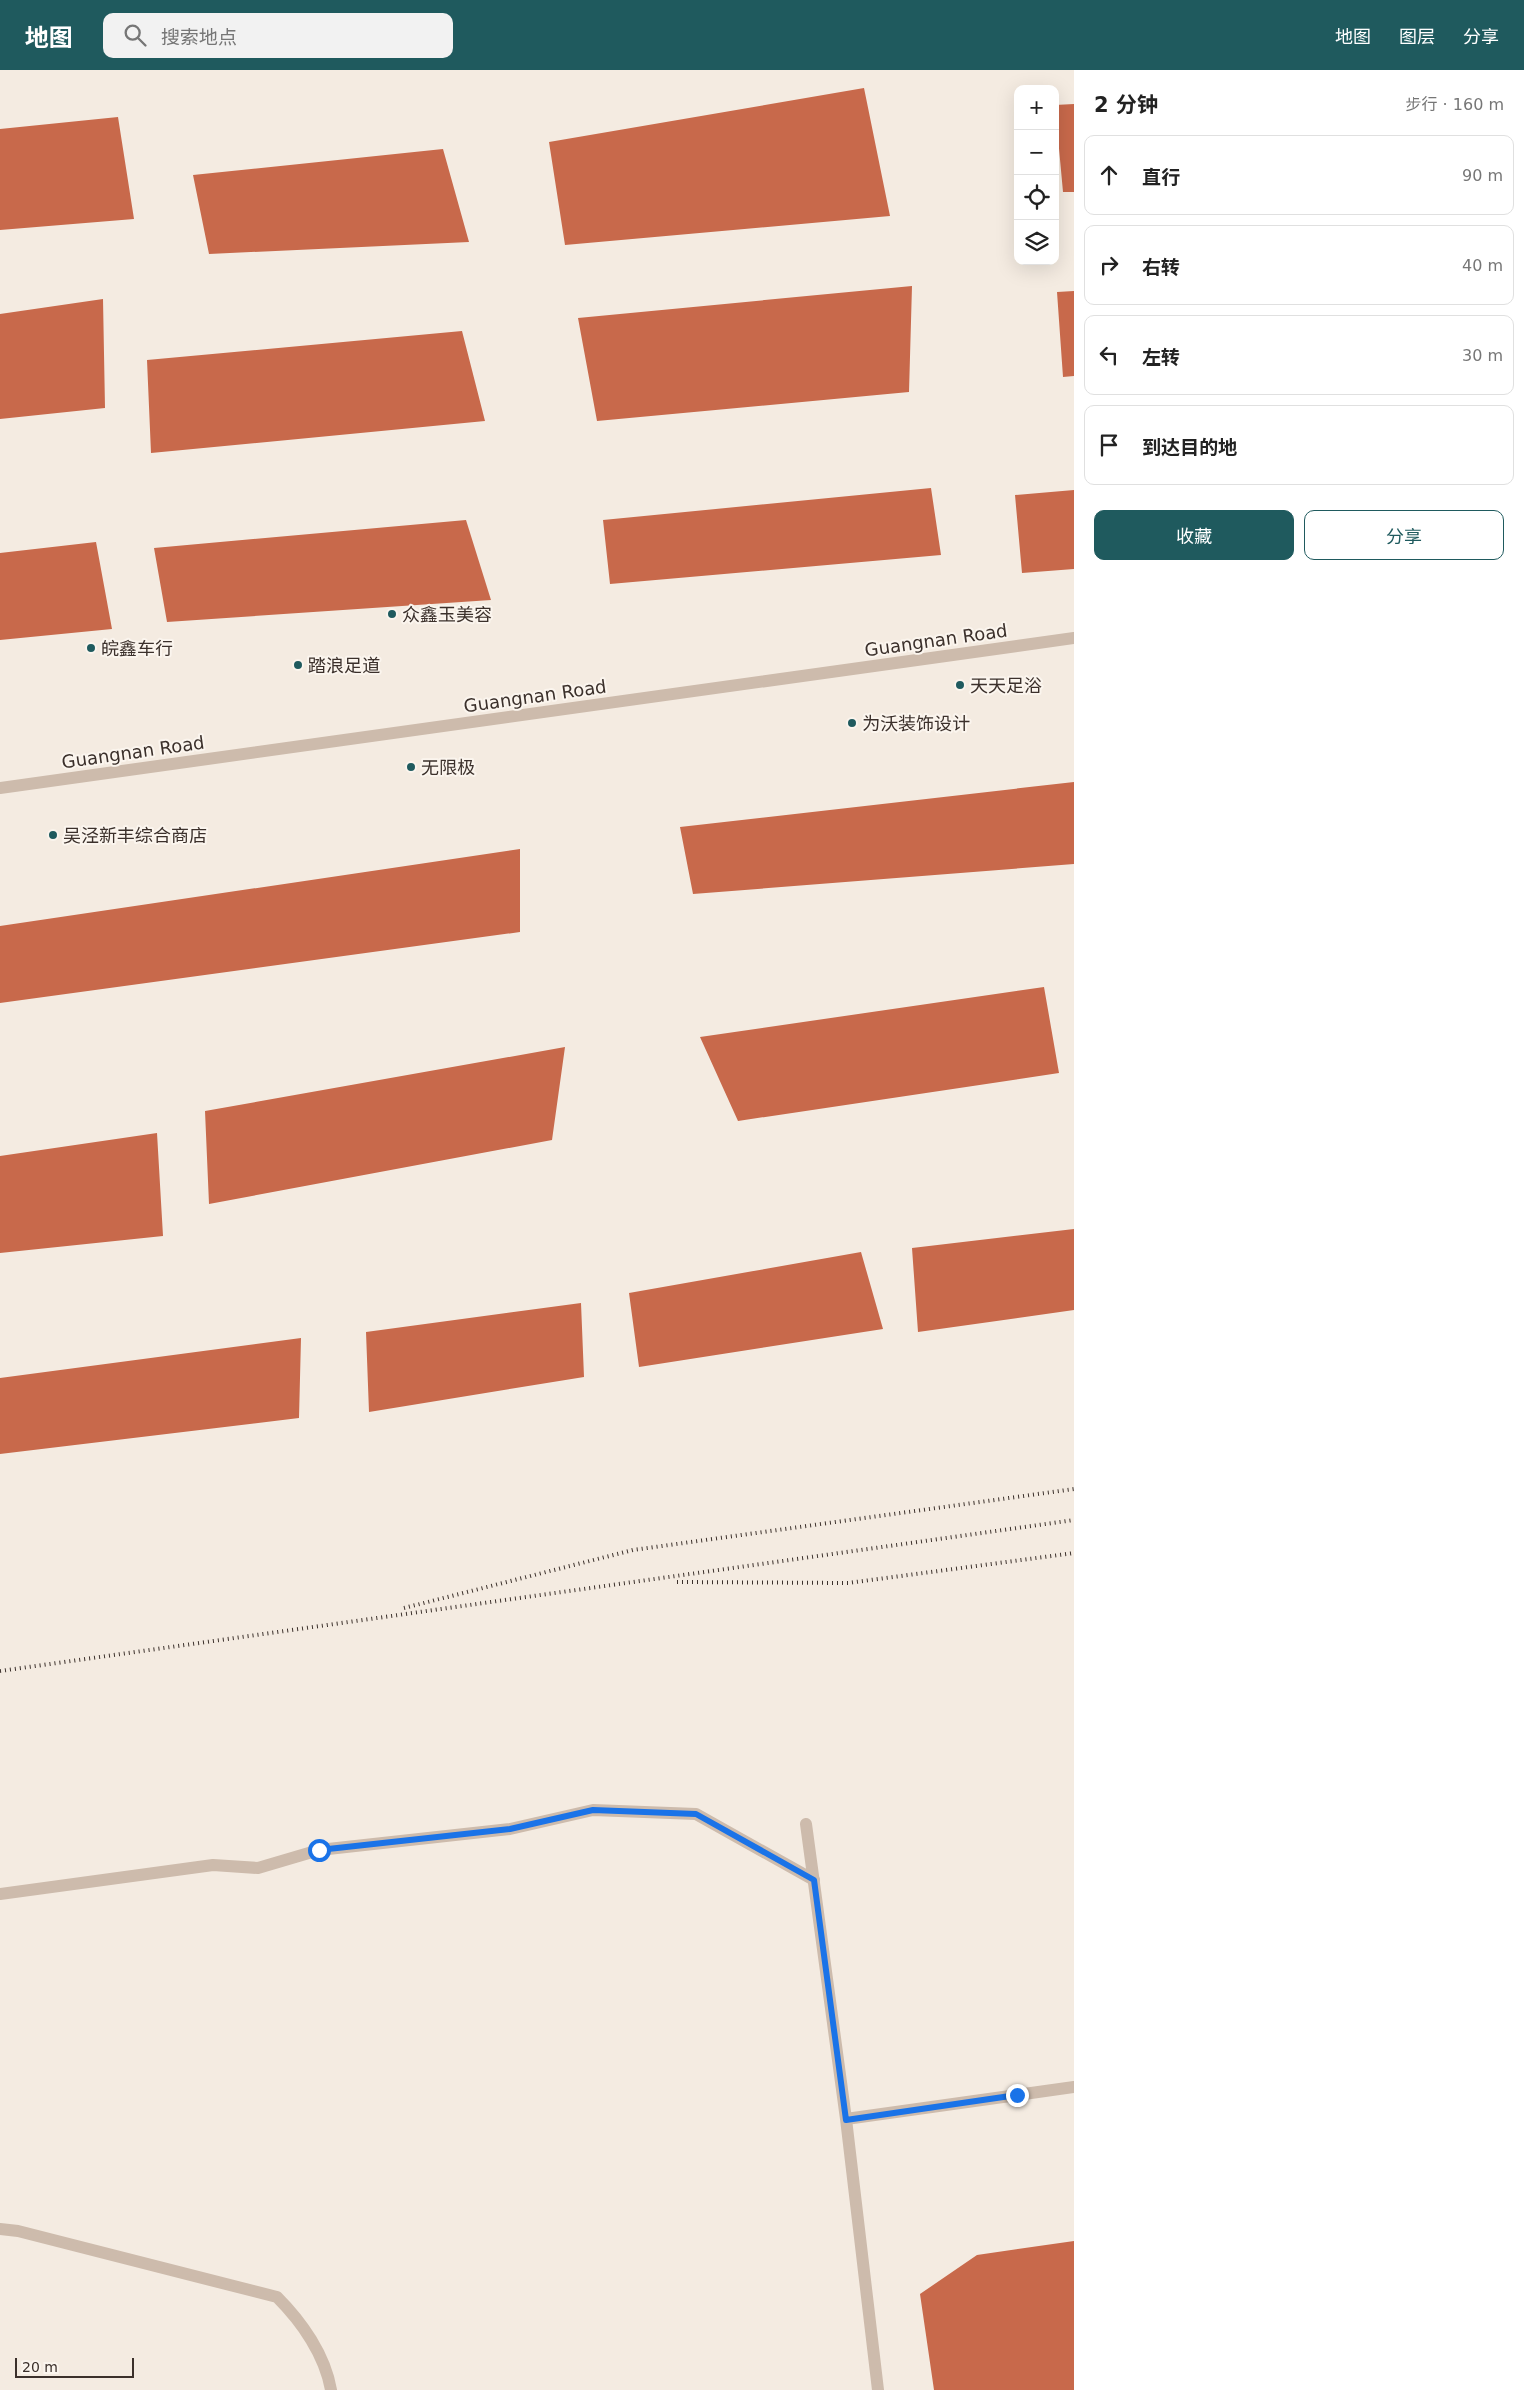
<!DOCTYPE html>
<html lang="zh">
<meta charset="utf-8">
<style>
:root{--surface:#fff;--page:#f2f2f2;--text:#222;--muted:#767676;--line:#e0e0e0;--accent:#1f5a5e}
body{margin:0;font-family:"DejaVu Sans","Noto Sans SC",sans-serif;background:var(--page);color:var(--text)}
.controls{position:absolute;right:15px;top:15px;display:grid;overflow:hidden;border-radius:10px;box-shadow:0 5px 20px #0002}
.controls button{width:45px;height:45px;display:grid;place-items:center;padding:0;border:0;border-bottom:1px solid var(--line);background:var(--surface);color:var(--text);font:25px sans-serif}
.scale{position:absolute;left:15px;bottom:12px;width:119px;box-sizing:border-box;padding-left:5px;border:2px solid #3b302b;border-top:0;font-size:14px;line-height:18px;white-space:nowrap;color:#3b302b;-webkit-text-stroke:4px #fbf5ee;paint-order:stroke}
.stop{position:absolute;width:15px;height:15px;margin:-11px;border:4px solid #1a73e8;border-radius:50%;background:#fff}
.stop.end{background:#1a73e8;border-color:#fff;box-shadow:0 1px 5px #0008}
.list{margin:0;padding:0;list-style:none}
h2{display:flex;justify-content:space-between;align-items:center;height:65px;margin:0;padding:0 20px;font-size:21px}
h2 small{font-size:16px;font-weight:400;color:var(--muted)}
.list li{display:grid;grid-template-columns:32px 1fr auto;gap:15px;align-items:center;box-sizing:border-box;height:80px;margin:0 10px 10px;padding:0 10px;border:1px solid var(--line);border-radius:10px}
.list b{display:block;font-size:19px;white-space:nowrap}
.list em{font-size:16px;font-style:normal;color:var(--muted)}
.actions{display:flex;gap:10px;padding:15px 20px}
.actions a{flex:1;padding:11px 0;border:1px solid var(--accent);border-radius:10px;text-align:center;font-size:18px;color:var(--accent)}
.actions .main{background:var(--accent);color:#fff}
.icon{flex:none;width:28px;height:28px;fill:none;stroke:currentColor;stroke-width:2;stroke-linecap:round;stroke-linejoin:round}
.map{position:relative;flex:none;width:1074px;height:2320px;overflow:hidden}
header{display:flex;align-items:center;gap:30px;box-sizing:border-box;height:70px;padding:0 25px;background:var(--accent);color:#fff}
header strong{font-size:24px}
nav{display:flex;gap:28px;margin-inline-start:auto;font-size:18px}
.search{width:350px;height:45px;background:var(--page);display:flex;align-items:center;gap:12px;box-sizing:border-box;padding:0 18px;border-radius:10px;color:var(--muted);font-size:19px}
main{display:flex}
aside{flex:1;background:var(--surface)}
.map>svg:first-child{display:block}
</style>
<header>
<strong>地图</strong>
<div class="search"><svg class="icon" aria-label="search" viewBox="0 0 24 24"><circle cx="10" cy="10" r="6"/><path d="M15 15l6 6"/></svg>搜索地点</div>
<nav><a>地图</a><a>图层</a><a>分享</a></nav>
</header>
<main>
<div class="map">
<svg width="1074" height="2320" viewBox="0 0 1074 2320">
<rect width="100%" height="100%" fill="#f4ebe1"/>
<!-- building -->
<path fill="#c8694b" d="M864 18 890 146 565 175 549 72Z
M1074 34V122H1063L1055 35Z
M118 47 134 149 0 160V59Z
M443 79 469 172 209 184 193 105Z
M912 216 909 322 597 351 578 248Z
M1074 221V306L1063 307 1057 222Z
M103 229 105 338 0 349V244Z
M462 261 485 351 151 383 147 290Z
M931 418 941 485 610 514 603 450Z
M1074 420V499L1022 503 1015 425Z
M466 450 491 530 167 552 154 478Z
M96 472 112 559 0 570V483Z
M1074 712V794L693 824 680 757Z
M520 779V862L0 933V856Z
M1044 917 1059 1003 738 1051 700 967Z
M565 977 552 1070 209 1134 205 1041Z
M157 1063 163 1166 0 1183V1086Z
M1074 1159V1240L918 1262 912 1178Z
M861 1182 883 1259 639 1297 629 1223Z
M581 1233 584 1307 369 1342 366 1262Z
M301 1268 299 1348 0 1384V1308Z
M1074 2171V2320H934L920 2224 977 2185Z"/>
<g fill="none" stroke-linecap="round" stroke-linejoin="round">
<!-- service -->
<path stroke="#cdbbac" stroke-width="12" d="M806 1754 846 2049 878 2320
M846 2049 1074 2017"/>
<!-- minor -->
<path stroke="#cdbbac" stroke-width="12" d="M0 1824 213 1795 258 1798 319 1780 510 1759 593 1740 696 1744 814 1810
M0 2159 18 2161 277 2227C302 2252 325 2285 331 2320"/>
<!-- tertiary -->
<path stroke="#cdbbac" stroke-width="12" d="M0 718 1074 568"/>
<!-- rail -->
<path stroke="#3b302b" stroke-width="4" stroke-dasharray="1 4" stroke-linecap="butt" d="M677 1512 848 1513 1074 1483
M404 1538 633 1480 1074 1419
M0 1601 1074 1450"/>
</g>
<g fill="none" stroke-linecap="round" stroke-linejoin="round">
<!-- route -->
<path stroke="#1a73e8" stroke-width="6" d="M319 1780 510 1759 593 1740 696 1744 814 1810 846 2050 1017 2025"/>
</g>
<!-- markers -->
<g fill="#1f5a5e" stroke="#fbf5ee" stroke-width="2">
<circle cx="392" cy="544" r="5"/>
<circle cx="91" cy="578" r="5"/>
<circle cx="298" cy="595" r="5"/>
<circle cx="960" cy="615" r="5"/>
<circle cx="852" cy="653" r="5"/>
<circle cx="411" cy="697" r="5"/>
<circle cx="53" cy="765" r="5"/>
</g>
<g text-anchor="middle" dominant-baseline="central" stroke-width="4" stroke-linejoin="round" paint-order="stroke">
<!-- poi labels -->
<g font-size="18" fill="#3b302b" stroke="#fbf5ee" text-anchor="start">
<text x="402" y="544">众鑫玉美容</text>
<text x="101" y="578">皖鑫车行</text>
<text x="308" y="595">踏浪足道</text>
<text x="970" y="615">天天足浴</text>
<text x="862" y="653">为沃装饰设计</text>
<text x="421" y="697">无限极</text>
<text x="63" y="765">吴泾新丰综合商店</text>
</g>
<!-- street labels -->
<g font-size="18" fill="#3b302b" stroke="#fbf5ee">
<text transform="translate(936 570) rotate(-8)">Guangnan Road</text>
<text transform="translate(535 626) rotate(-8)">Guangnan Road</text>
<text transform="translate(133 682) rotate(-8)">Guangnan Road</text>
</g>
</g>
</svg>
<div class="controls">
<button>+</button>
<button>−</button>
<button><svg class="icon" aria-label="locate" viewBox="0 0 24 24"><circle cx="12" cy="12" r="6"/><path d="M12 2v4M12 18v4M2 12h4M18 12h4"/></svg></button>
<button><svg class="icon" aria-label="layers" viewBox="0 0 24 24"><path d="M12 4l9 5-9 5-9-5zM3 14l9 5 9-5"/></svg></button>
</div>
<div class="scale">20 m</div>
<div class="stop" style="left:319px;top:1780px"></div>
<div class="stop end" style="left:1017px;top:2025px"></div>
</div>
<aside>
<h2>2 分钟<small>步行 · 160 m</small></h2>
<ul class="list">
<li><svg class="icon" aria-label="ahead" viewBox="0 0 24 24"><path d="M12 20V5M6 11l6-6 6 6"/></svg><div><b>直行</b></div><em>90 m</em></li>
<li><svg class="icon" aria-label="right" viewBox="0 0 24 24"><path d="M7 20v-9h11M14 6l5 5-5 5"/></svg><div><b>右转</b></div><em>40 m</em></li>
<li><svg class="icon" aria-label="left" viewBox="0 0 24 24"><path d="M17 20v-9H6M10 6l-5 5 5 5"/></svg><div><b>左转</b></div><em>30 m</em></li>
<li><svg class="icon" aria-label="arrive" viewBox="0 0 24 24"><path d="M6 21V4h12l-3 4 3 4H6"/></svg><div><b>到达目的地</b></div></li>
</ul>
<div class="actions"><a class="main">收藏</a><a>分享</a></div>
</aside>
</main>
